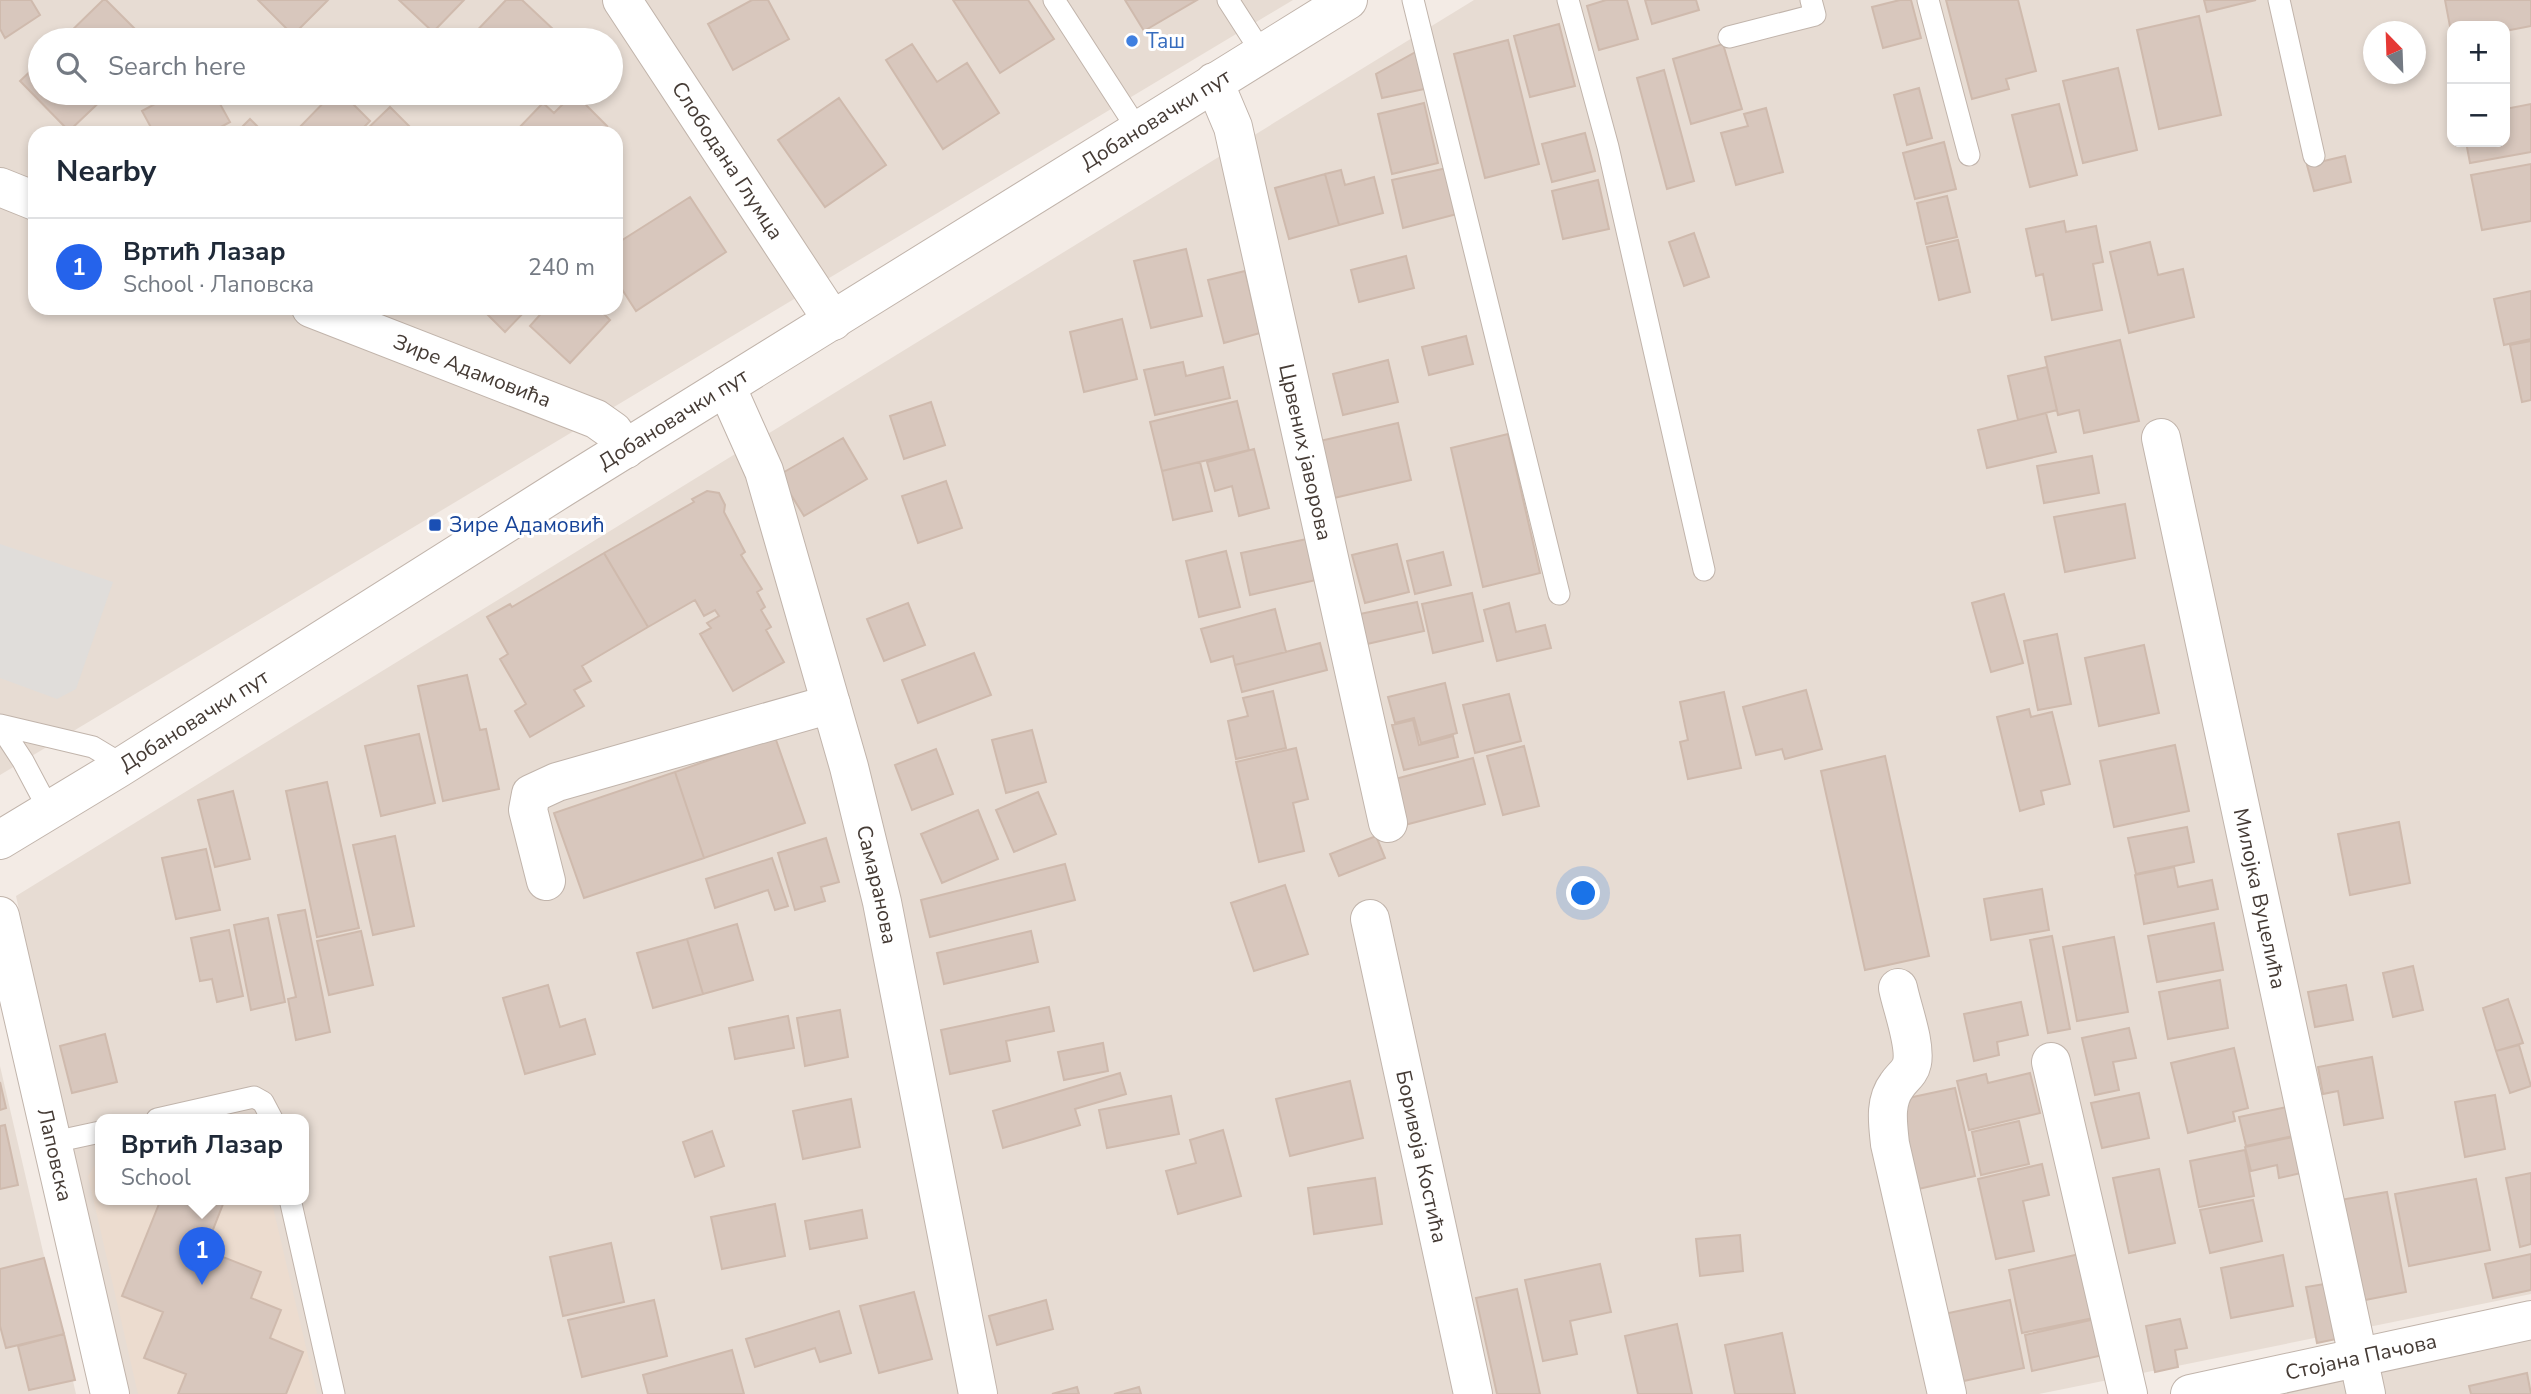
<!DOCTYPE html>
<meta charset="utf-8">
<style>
:root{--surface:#fff;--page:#f2f2f3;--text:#1f2937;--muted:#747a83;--line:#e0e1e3;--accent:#2563eb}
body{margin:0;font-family:"Nunito Sans",sans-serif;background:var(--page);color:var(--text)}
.controls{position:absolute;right:21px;top:21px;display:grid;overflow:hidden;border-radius:14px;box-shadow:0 4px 10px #0003}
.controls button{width:63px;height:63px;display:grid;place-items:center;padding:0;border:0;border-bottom:2px solid var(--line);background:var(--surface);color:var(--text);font:35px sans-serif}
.compass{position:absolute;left:2363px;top:21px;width:63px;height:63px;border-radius:50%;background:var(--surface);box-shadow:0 4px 10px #0003;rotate:337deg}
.you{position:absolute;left:1584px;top:894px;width:24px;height:24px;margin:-18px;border:5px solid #fff;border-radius:50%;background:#1a73e8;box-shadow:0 0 0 10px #1a73e833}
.badge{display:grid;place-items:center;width:46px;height:46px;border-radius:50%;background:var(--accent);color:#fff;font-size:23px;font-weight:700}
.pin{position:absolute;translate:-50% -58px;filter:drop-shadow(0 2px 4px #0008)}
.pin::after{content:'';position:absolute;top:37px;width:24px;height:21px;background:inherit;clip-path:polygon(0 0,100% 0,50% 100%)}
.popup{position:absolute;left:95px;top:1114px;width:214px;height:91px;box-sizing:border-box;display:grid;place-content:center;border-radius:14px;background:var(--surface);filter:drop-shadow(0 2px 5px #0005);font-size:23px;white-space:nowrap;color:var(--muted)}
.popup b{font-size:26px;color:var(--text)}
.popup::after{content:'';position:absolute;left:50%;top:100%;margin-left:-14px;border:14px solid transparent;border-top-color:var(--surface)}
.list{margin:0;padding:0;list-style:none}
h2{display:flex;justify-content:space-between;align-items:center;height:91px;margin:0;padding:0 28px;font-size:30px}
h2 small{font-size:23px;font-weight:400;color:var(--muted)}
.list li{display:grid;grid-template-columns:46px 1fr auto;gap:21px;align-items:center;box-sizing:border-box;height:98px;padding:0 28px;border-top:2px solid var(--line)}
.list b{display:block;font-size:26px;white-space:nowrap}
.list p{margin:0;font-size:23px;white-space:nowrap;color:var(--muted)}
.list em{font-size:23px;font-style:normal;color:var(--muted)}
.icon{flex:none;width:38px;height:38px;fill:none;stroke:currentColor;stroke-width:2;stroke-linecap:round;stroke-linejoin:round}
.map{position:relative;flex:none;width:2531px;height:1394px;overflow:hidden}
.search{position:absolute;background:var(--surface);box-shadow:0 4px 10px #0003;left:28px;top:28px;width:595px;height:77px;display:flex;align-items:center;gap:18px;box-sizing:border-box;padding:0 24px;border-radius:38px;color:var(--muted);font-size:26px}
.panel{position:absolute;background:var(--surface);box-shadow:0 4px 10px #0003;left:28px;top:126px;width:595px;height:189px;border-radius:21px}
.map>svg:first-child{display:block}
</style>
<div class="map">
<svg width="2531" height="1394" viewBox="0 0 2531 1394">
<rect width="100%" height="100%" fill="#f3ebe5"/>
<!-- residential -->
<path fill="#e7dcd3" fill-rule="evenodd" d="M0 0H1293L0 775ZM40 40H611V93H40ZM35 133H616V308H35Z
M1474 0H2531V1294L2039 1394H125L16 896ZM2452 26H2505V142H2452ZM2374 32H2416V74H2374ZM100 1119H304V1199H100Z
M0 1066 76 1394H0Z
M2531 1327V1394H2175Z"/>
<!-- education -->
<path fill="#ecdccf" d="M100 1157V1199H271L317 1394H138L88 1176Z"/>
<!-- parking -->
<path fill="#e0ddda" d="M0 544 113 582 76 689 57 699 0 678Z"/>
<!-- building -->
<path fill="#d8c7bd" stroke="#cfbaad" stroke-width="2" d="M0 0H31L40 15 5 38 0 29Z
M103 0H106L146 40H62Z
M258 0H328L293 35Z
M399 0H464L433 32Z
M506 0H522L554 30 545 40H468Z
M752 0H768L789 39 733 70 708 24Z
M953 0H1028L1054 39 1000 73Z
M1125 0H1197L1144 31Z
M1606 0H1627L1638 39 1599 50 1587 6Z
M1645 0H1696L1699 10 1652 24Z
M1900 0H1911L1921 38 1883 48 1872 7Z
M1946 0H2018L2036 71 2006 79 2009 89 1972 99Z
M2204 0H2256L2207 12Z
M2445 0H2531V26L2505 31V26H2452V37Z
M2199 16 2221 115 2159 129 2137 30Z
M1559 24 1575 86 1530 97 1514 36Z
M1508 40 1539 164 1485 178 1454 54Z
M912 44 937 82 967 63 999 113 943 149 886 60Z
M1723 44 1742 109 1691 124 1673 59Z
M1421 49 1429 88 1382 98 1376 74Z
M40 62V93H109L69 131 20 81Z
M2118 68 2137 150 2083 163 2063 81Z
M1664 70 1694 181 1667 189 1637 78Z
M1919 88 1932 138 1907 145 1894 95Z
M165 93H214L230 122 210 133H154L142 111 168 97Z
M333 93H342L370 121 358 133H294Z
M574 93 607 126 600 133 515 132 543 103 554 113Z
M839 98 886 165 825 207 778 140Z
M1424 103 1438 163 1392 174 1378 114Z
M2059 104 2077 175 2030 187 2012 115Z
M2531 104V152L2470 163 2466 142H2505V109Z
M390 107 416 133H363Z
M1766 108 1783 172 1736 185 1721 133 1748 126 1744 114Z
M250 119 264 133H236Z
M1585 133 1595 171 1552 182 1542 144Z
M1944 142 1956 189 1915 199 1903 153Z
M2345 156 2351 182 2314 191 2307 165Z
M2531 164V221L2482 230 2471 175Z
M1447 168 1457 214 1403 228 1392 180Z
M1341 170 1345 185 1374 177 1383 213 1339 225 1325 174Z
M1325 174 1339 225 1289 239 1275 188Z
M1598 180 1609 229 1563 239 1552 191Z
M1947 196 1957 237 1926 244 1917 203Z
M690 197 726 252 636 311 616 280V244Z
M2064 221 2066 232 2096 226 2103 262 2093 264 2102 310 2052 320 2043 274 2036 276 2026 229Z
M1694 233 1709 277 1684 286 1669 242Z
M1958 240 1970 292 1939 300 1927 247Z
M2150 242 2158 275 2183 269 2194 317 2129 333 2110 252Z
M1186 249 1202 316 1151 328 1134 261Z
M1406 256 1414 288 1359 302 1351 270Z
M1245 271 1260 333 1224 343 1208 280Z
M2531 291V339L2504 345 2494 299Z
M484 308H528L505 332 482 309Z
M546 308H598L610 320 570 363 530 326Z
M1122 319 1137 379 1084 392 1070 332Z
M1466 336 1473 364 1429 375 1422 347Z
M2120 340 2139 421 2084 433 2079 410 2058 415 2045 357Z
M2531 341V400L2522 402 2510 345Z
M1388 360 1398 402 1343 415 1333 374Z
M1183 362 1186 376 1223 367 1230 398 1155 415 1144 370Z
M2047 367 2057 410 2018 420 2008 376Z
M1237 401 1249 450 1162 471 1150 422Z
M931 402 945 445 904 459 890 416Z
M2046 413 2056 452 1987 468 1978 430Z
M1398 423 1411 480 1334 498 1320 441Z
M1508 434 1540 573 1483 587 1451 448Z
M843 438 867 479 804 516 779 475Z
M1254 449 1269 508 1239 516 1232 486 1215 491 1207 462Z
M2092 456 2099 493 2044 503 2037 466Z
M1200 462 1212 511 1173 520 1162 471Z
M946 481 962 528 918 543 902 496Z
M707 491 719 493 725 505 724 512 745 552 741 555 762 589 757 592 765 607 761 610 771 627 766 630 784 662 733 691 700 634 711 628 707 623 719 616 715 610 704 616 695 600 648 627 604 553 694 502 692 499Z
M2125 504 2135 558 2065 572 2054 517Z
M1307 539 1316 580 1250 595 1241 553Z
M1397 544 1409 592 1365 603 1352 555Z
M1226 551 1240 607 1199 617 1186 561Z
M1443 552 1451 585 1415 594 1407 561Z
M604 553 648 627 582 666 591 681 574 690 584 706 530 737 515 711 526 704 500 659 508 654 487 617 510 604 512 607Z
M1472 593 1483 641 1433 653 1422 604Z
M2004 594 2023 663 1991 672 1972 603Z
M1417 602 1424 631 1367 644 1360 614Z
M908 603 925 645 884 661 867 619Z
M1509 603 1516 632 1545 625 1551 648 1497 661 1484 610Z
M1275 609 1286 652 1235 665 1233 656 1211 662 1201 629Z
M2057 634 2071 704 2038 710 2024 641Z
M1320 643 1327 670 1242 692 1235 665Z
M2144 645 2159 713 2099 726 2085 658Z
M974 653 991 695 918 723 902 680Z
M467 675 480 730 486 729 499 789 443 801 418 686Z
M1445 683 1457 733 1421 743 1414 718 1395 723 1388 697Z
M1806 690 1822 749 1785 759 1782 749 1756 755 1743 707Z
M1273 691 1286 748 1236 759 1228 721 1248 716 1243 698Z
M1724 692 1741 768 1688 779 1680 742 1688 740 1680 702Z
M1509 694 1521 741 1475 753 1463 705Z
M2029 709 2031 717 2052 712 2070 784 2041 791 2044 804 2020 811 1997 717Z
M1413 720 1419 745 1453 736 1458 757 1404 770 1392 725Z
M1032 730 1046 782 1006 793 992 740Z
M419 734 435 803 381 816 365 746Z
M775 737 805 823 704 858 675 772Z
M2175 745 2189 811 2114 827 2100 761Z
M1524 746 1539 806 1503 815 1487 756Z
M1296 748 1308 799 1293 803 1304 851 1259 862 1236 762Z
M936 749 953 794 912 810 895 765Z
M1885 756 1929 956 1865 970 1821 771Z
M1473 758 1485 804 1401 826 1388 781Z
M675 772 704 858 584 898 554 813Z
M327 782 359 928 317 937 286 791Z
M233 791 250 859 215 867 198 800Z
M1038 792 1056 834 1014 852 996 810Z
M978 810 998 859 942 883 921 834Z
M2399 822 2410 883 2350 895 2338 834Z
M2187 827 2194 862 2136 874 2128 838Z
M395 836 414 926 373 935 353 845Z
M1376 836 1385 858 1339 876 1330 854Z
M826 838 839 882 821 887 825 901 795 910 778 853Z
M206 849 220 910 176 919 162 858Z
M772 858 788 906 775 910 768 890 715 908 706 879Z
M1065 864 1075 900 930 937 921 900Z
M2174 867 2178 887 2212 880 2218 909 2144 924 2135 875Z
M1285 885 1308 954 1254 971 1231 903Z
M2042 889 2049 930 1991 940 1984 899Z
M305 910 330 1032 296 1040 288 999 296 997 278 915Z
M268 918 285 1002 251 1010 234 925Z
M2214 923 2223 970 2157 982 2148 936Z
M737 924 753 980 703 994 687 939Z
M229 930 243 996 217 1002 212 979 200 981 191 938Z
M361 931 373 985 329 995 317 941Z
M1031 931 1038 962 944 984 937 953Z
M2052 936 2070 1029 2048 1033 2030 940Z
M2114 937 2128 1012 2077 1021 2063 947Z
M687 939 703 994 653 1008 637 953Z
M2413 966 2423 1010 2393 1017 2383 973Z
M2220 980 2228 1028 2168 1039 2159 992Z
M548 985 560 1027 585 1019 595 1054 525 1074 503 998Z
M2346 985 2353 1020 2315 1027 2308 992Z
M2508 999 2523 1043 2496 1051 2483 1008Z
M2021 1002 2028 1035 1997 1042 1999 1055 1974 1061 1964 1014Z
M1049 1007 1054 1031 1006 1041 1010 1061 950 1074 941 1030Z
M840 1010 848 1057 805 1066 797 1018Z
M788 1016 794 1048 735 1059 729 1028Z
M2129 1028 2136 1058 2113 1062 2119 1090 2095 1095 2082 1038Z
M105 1034 117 1082 72 1093 60 1046Z
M1103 1043 1108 1071 1064 1080 1058 1052Z
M2519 1045 2531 1086 2510 1093 2496 1051Z
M2234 1048 2248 1108 2233 1112 2235 1121 2188 1133 2171 1063Z
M2372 1057 2383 1118 2344 1125 2338 1091 2323 1094 2318 1067Z
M1120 1073 1126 1094 1075 1109 1080 1125 1003 1148 993 1111Z
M2030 1073 2040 1113 1969 1130 1957 1081 1986 1074 1988 1083Z
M1350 1081 1363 1138 1290 1156 1276 1099Z
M0 1082 6 1108 0 1110Z
M1955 1088 1975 1176 1914 1190 1894 1101Z
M2139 1093 2149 1138 2102 1148 2091 1103Z
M2495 1095 2505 1149 2465 1157 2455 1102Z
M1171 1096 1179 1134 1107 1148 1099 1110Z
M851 1099 860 1147 803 1159 793 1111Z
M2287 1107 2293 1136 2246 1146 2239 1117Z
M2019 1121 2029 1164 1981 1175 1972 1132Z
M5 1125 18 1185 0 1189V1126Z
M1223 1130 1241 1196 1178 1214 1166 1171 1196 1163 1190 1140Z
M712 1131 724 1166 695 1177 683 1142Z
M2293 1137 2301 1173 2279 1178 2277 1165 2251 1171 2245 1147Z
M2245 1150 2254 1196 2199 1207 2190 1161Z
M2042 1164 2049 1195 2023 1201 2034 1251 1996 1259 1978 1179Z
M2159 1169 2175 1243 2129 1253 2113 1178Z
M2531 1173V1244L2520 1247 2506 1178Z
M1375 1178 1382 1224 1314 1234 1308 1188Z
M2476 1179 2490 1250 2409 1266 2395 1194Z
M2387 1192 2406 1292 2360 1301 2340 1200Z
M161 1199H225L205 1250 261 1272 251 1298 281 1310 270 1338 303 1352 286 1394H178L186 1374 144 1358 163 1312 122 1296Z
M2253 1200 2262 1241 2210 1253 2200 1210Z
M775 1204 785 1256 722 1269 711 1217Z
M862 1210 867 1238 810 1249 805 1221Z
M1740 1235 1743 1271 1700 1276 1696 1239Z
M611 1243 624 1302 563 1316 550 1257Z
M2084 1253 2098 1317 2022 1333 2009 1270Z
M2531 1254V1290L2493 1298 2485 1264Z
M2283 1255 2293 1306 2231 1318 2221 1268Z
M44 1258 64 1334 6 1348 0 1326V1269Z
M1600 1264 1611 1312 1570 1321 1577 1354 1543 1361 1525 1280Z
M2331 1283 2341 1338 2317 1343 2306 1287Z
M1517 1289 1540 1394H1497L1476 1298Z
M914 1292 932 1359 879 1373 860 1306Z
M654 1300 667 1356 582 1377 568 1320Z
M1046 1300 1053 1329 997 1345 989 1316Z
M2010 1300 2024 1368 1959 1382 1944 1314Z
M839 1311 851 1353 820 1362 815 1348 755 1367 746 1339Z
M2095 1319 2103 1355 2032 1371 2025 1335Z
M2180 1319 2187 1348 2175 1350 2178 1367 2155 1372 2146 1326Z
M1677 1324 1692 1394H1638L1625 1336Z
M1782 1333 1795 1394H1735L1725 1345Z
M64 1334 75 1380 29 1390 18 1346Z
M732 1350 744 1394H648L643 1375Z
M2527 1373 2531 1394H2471L2469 1386Z
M1077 1387 1079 1394H1052Z
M1139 1387 1141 1394H1114Z"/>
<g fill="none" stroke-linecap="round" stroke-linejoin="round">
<!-- service casing -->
<g stroke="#c1b4ab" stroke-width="23">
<path id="service" d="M1054 0 1138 130
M1228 0 1262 53
M1413 0 1559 594
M1568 0 1608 147 1704 570
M1928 0 1969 155
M2279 0 2314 156
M1729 37 1815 15 1811 0
M0 725 93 747 113 759 119 768
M0 726 23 761 49 810
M157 1119 254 1097 263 1102 272 1119
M54 1142 100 1132
M290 1199 334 1394"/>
</g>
<!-- minor casing -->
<g stroke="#c1b4ab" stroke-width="40">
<g id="minor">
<path id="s1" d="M622 0 833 321"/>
<path id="s2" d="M1214 82 1233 127 1388 823"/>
<path d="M0 187 35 201"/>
<path id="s3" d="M311 308 596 419 613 431 626 449"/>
<path id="s4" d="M726 386 764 471 849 767 882 902 978 1394"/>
<path id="s5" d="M2161 438 2366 1394"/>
<path d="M546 881 528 810 531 794 557 782 831 704"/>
<path id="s6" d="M0 916 110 1394"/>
<path id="s7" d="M1370 919 1473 1394"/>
<path d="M1898 988C1902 1008 1916 1044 1912 1063 1910 1073 1902 1077 1897 1085 1884 1102 1888 1124 1890 1144L1947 1394"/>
<path d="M2051 1062 2128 1394"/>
<path id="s8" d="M2190 1394 2531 1320"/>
</g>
</g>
<!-- tertiary casing -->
<g stroke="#c1b4ab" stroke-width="40">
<g id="tertiary">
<path id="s9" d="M0 840 119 768 562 488 1348 0"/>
</g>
</g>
<!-- service -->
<use href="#service" stroke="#fff" stroke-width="21"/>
<!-- minor -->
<use href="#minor" stroke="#fff" stroke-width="38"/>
<!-- tertiary -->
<use href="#tertiary" stroke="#fff" stroke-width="38"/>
</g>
<!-- markers -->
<circle fill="#3f7fe0" stroke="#fff" stroke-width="2.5" cx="1132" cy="41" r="7"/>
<rect fill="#1a4fb4" stroke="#fff" stroke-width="2.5" x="428" y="518" width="14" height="14" rx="3.5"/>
<g text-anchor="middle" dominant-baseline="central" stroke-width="6" stroke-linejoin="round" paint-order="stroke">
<!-- shop labels -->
<g font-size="21" fill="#366cbe" stroke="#fff" text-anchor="start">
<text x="1146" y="41">Таш</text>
</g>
<!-- street labels -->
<g font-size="21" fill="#453b35" stroke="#fff">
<text stroke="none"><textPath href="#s9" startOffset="1362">Добановачки пут</textPath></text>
<text stroke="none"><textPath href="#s1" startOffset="192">Слободана Глумца</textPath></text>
<text stroke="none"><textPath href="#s3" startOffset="173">Зире Адамовића</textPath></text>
<text stroke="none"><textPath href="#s9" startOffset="794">Добановачки пут</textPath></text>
<text stroke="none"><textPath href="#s2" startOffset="382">Црвених јаворова</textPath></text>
<text stroke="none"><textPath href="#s9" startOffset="228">Добановачки пут</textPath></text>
<text stroke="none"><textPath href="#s4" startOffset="522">Самаранова</textPath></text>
<text stroke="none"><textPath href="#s5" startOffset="471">Милојка Вуцелића</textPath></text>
<text stroke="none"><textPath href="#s6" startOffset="245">Лаповска</textPath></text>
<text stroke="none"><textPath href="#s7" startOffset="243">Боривоја Костића</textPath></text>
<text stroke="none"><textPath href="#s8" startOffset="175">Стојана Пачова</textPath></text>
</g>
<!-- transit labels -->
<g font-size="21" fill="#164399" stroke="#fff" text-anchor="start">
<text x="449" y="525">Зире Адамовић</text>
</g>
</g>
</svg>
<div class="controls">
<button>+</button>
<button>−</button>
</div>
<svg class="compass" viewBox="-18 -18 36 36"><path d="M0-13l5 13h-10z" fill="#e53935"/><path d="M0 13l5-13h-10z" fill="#747a83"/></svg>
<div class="you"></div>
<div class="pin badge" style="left:202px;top:1285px">1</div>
<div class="popup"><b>Вртић Лазар</b>School</div>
<div class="search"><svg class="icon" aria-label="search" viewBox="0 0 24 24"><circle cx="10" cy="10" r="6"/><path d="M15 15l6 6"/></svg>Search here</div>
<section class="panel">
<h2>Nearby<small></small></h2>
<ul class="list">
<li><span class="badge">1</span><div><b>Вртић Лазар</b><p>School · Лаповска</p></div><em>240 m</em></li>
</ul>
</section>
</div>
